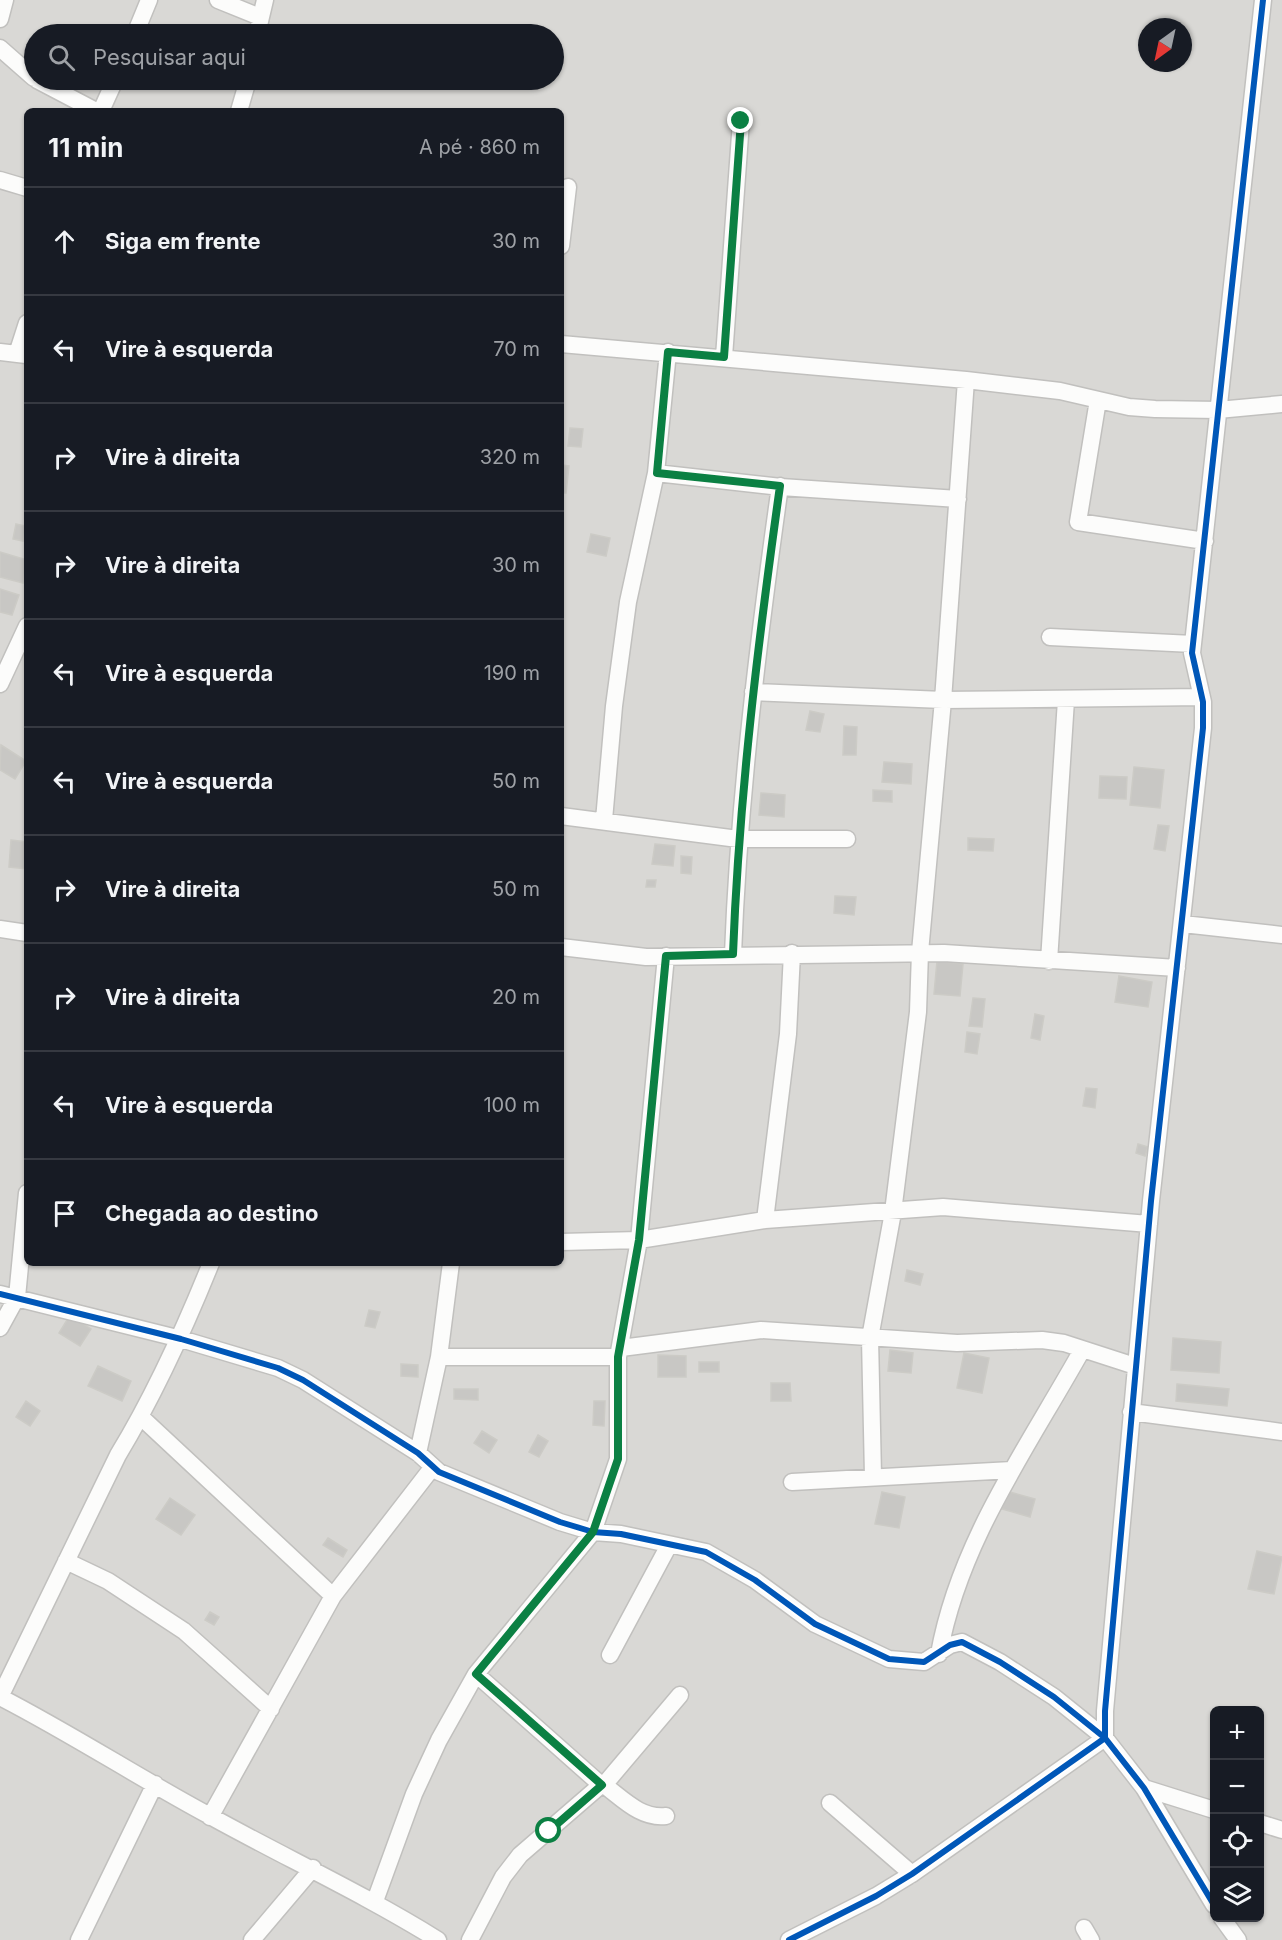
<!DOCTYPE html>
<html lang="pt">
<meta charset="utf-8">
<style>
:root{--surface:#171b24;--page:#242831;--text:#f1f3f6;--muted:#9ea1a6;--line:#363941}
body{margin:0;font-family:Inter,sans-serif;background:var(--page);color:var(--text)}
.controls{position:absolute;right:18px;bottom:18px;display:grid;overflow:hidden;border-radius:9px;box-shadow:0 2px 4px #0004}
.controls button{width:54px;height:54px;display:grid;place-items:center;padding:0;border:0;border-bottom:2px solid var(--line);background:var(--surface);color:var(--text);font:30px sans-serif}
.compass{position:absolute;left:1138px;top:18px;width:54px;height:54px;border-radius:50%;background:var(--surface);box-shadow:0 2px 4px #0004;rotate:213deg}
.stop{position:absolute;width:18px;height:18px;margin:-14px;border:4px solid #0b8043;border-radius:50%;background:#fff}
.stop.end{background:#0b8043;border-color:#fff;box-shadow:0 2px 6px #0008}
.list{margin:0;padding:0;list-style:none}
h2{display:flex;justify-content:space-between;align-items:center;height:78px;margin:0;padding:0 24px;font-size:26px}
h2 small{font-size:20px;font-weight:400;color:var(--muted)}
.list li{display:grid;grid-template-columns:39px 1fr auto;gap:18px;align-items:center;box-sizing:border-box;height:108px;padding:0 24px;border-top:2px solid var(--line)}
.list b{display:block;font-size:22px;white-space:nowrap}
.list em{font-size:20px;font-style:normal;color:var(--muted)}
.icon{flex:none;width:33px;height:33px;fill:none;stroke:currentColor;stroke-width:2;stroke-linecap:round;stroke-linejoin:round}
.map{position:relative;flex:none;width:1282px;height:1940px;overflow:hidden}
.search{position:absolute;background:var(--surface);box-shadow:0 2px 4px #0004;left:24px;top:24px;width:540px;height:66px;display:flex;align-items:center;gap:15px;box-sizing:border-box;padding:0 21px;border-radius:33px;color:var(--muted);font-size:22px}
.panel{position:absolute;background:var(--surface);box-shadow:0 2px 4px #0004;left:24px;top:108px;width:540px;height:1158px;border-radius:9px}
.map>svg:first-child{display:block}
</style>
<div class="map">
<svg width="1282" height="1940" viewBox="0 0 1282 1940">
<rect width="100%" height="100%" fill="#eae9e4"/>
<!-- residential -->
<path fill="#d9d8d5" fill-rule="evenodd" d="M0 0H1282V1940H0ZM1147 27H1183V63H1147ZM34 34H554V80H34ZM27 111H561V1263H27ZM1214 1710H1260V1918H1214Z"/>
<!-- building -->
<path fill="#c8c7c4" stroke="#cccbc6" stroke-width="1.5" d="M570 428 583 429 581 447 568 446Z
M561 465 569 466 566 493H561Z
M16 524 26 526 23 541 13 539Z
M591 534 610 538 606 556 587 552Z
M0 552 27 560 23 583 0 577Z
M0 589 19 595 12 615 0 612Z
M810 711 824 714 820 732 806 730Z
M844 726 857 727 856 755H843Z
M1 745 26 761 15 779 0 770Z
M884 762 912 764 911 784 882 782Z
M1134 767 1164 770 1160 808 1130 805Z
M1100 776 1127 777 1126 799 1099 798Z
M873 790 892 791V802L873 801Z
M761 793 785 795 784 817 759 815Z
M1158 825 1169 826 1165 851 1154 849Z
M968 838 994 839 993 851 968 850Z
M11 840 27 842V869L9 867Z
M655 844 675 846 673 866 652 864Z
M681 856 692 857 691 874 681 873Z
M647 880H656L655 887H646Z
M835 896 856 897 854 915 834 913Z
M937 961 963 964 960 996 934 994Z
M1119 976 1152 982 1148 1007 1115 1002Z
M973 998 985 999 982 1027 969 1026Z
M1035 1014 1044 1016 1040 1040 1031 1038Z
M967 1032 980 1034 977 1054 965 1052Z
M1086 1088 1097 1089 1095 1108 1083 1106Z
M1138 1144 1148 1147 1145 1156 1136 1153Z
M907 1270 923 1274 920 1285 905 1281Z
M369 1310 380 1312 375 1328 365 1326Z
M70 1315 91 1329 80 1346 59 1333Z
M1173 1338 1221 1342 1219 1373 1171 1370Z
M890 1350 913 1353 911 1373 888 1371Z
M964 1353 989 1358 982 1393 957 1388Z
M658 1355 686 1356V1377H658Z
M699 1362H719V1372H699Z
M401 1364 418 1365V1377L401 1376Z
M98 1366 131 1381 122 1401 88 1386Z
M771 1383H790L791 1401H771Z
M1177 1384 1229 1389 1227 1406 1176 1401Z
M454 1389H478V1400L454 1399Z
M26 1401 40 1411 30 1426 16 1417Z
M594 1401H605L604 1426 593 1425Z
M482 1431 497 1440 489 1453 474 1443Z
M538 1435 548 1441 539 1457 529 1452Z
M1006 1491 1035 1499 1030 1517 1002 1509Z
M882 1492 905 1497 899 1528 875 1524Z
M170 1498 195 1515 181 1535 156 1519Z
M328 1538 347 1550 343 1557 323 1545Z
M1257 1551 1282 1557 1274 1594 1248 1589Z
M210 1612 219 1617 214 1625 205 1620Z"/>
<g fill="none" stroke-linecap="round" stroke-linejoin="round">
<!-- minor casing -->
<g stroke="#c1c0be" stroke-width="19">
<path id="minor" d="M218 0 260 17
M0 19 5 0
M135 34 149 0
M257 34 265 0
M0 48 34 78
M37 80 96 111
M101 111 115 80
M239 111 248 80
M0 180 27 188
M561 246 568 187
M561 344 966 380 1060 391 1129 407 1155 409 1218 410 1282 404
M0 352 26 355
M17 354 27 323
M724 357 741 121
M1098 400 1078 522 1205 541
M656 473 781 487 958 499
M1050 637 1193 644
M0 684 27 626
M753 692 943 700 1202 697
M561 816 738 839H847
M604 820 614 706 628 602 656 473 668 352
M1183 924 1282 935
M0 929 27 933
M561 947 646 957 944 953 1177 968
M733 954C739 797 758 642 780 486
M1049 961 1066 700
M765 1220 788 1034 792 953
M561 1242 639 1240 765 1220 943 1207 1149 1224
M211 1263C184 1330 155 1394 118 1455L0 1697C72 1734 139 1778 210 1816 286 1858 364 1894 438 1940
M0 1294 181 1339 278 1368 303 1380 418 1453 439 1472 560 1522 593 1532 621 1534 706 1552 755 1580 815 1624 889 1659 924 1662 950 1645 962 1642 1000 1662 1054 1697 1105 1738 1144 1788 1214 1905
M0 1328 17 1297 27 1193
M621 1348 761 1330 957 1343 1042 1340 1064 1343 1135 1366
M439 1357H618
M1131 1412 1282 1432
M141 1417 333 1596
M418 1453 439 1357 451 1263
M873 1476 870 1338 893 1212 918 1012 920 952 943 700 966 380
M792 1482 1012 1470
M66 1561 108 1581 184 1631 271 1709
M939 1654C959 1542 1028 1447 1082 1350
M610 1655 669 1545
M476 1674 599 1783 604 1785C623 1799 641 1819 666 1816
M604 1785 680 1695
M1144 1788 1214 1810
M830 1803 912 1874
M210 1817 333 1596 432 1468
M1260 1823 1282 1830
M375 1901 414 1794 439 1740 476 1674 593 1532 618 1459V1357L639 1240 666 956
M1222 1918 1238 1940
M1084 1928 1091 1940
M79 1940 155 1784
M252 1940 313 1868
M470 1940 503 1877 520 1855 601 1785
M789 1940 876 1896 912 1874 1105 1738V1711L1151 1201 1203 728V702L1192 653 1263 0"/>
</g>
<!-- minor -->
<use href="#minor" stroke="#fcfcfb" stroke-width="16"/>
<!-- cycleway casing -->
<g stroke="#fff" stroke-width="10">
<path id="cycleway" d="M0 1294 181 1339 278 1368 303 1380 418 1453 439 1472 560 1522 593 1532 621 1534 706 1552 755 1580 815 1624 889 1659 924 1662 950 1645 962 1642 1000 1662 1054 1697 1105 1738 1144 1788 1214 1905
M789 1940 876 1896 912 1874 1105 1738V1711L1151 1201 1203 728V702L1192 653 1263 0"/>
</g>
<!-- cycleway -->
<use href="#cycleway" stroke="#0057b8" stroke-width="6"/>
</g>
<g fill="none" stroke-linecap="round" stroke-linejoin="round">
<!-- route -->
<path stroke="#0b8043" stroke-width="8" d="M549 1831 602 1785 476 1674 593 1532 618 1459V1357L639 1240 666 956 733 954C739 797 758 642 780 486L657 473 668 352 724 357 741 121"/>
</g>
</svg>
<div class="controls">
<button>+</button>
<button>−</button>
<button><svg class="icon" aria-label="locate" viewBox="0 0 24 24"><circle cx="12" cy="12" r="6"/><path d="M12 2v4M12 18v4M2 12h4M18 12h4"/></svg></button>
<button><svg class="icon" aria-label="layers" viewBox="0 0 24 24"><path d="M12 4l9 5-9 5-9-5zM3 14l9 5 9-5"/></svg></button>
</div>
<svg class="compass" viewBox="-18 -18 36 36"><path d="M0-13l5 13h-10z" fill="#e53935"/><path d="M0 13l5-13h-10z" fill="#9ea1a6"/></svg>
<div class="stop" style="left:549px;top:1831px"></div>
<div class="stop end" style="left:741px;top:121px"></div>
<div class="search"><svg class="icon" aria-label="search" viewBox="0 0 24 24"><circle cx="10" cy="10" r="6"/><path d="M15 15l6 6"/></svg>Pesquisar aqui</div>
<section class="panel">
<h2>11 min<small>A pé · 860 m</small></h2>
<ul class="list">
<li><svg class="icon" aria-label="ahead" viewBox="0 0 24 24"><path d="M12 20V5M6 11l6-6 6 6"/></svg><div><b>Siga em frente</b></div><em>30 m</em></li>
<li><svg class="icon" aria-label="left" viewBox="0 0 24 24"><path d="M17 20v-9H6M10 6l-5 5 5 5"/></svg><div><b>Vire à esquerda</b></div><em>70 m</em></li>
<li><svg class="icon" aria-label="right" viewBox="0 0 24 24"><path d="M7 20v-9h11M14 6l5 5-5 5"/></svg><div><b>Vire à direita</b></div><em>320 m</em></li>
<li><svg class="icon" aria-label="right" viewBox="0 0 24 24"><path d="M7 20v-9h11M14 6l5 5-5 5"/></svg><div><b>Vire à direita</b></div><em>30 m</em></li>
<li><svg class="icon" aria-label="left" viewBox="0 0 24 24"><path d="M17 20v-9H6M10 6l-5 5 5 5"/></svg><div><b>Vire à esquerda</b></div><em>190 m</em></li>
<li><svg class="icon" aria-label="left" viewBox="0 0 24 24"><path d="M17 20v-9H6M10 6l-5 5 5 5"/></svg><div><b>Vire à esquerda</b></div><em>50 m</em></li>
<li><svg class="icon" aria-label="right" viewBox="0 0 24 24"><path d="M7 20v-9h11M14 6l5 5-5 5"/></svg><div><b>Vire à direita</b></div><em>50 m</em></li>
<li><svg class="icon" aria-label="right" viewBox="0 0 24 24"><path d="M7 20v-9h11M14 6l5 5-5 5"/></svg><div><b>Vire à direita</b></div><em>20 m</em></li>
<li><svg class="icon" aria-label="left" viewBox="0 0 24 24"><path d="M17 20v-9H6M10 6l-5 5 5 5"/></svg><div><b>Vire à esquerda</b></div><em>100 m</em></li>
<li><svg class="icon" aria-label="arrive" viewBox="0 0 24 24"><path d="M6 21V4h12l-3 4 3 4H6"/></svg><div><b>Chegada ao destino</b></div></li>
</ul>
</section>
</div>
